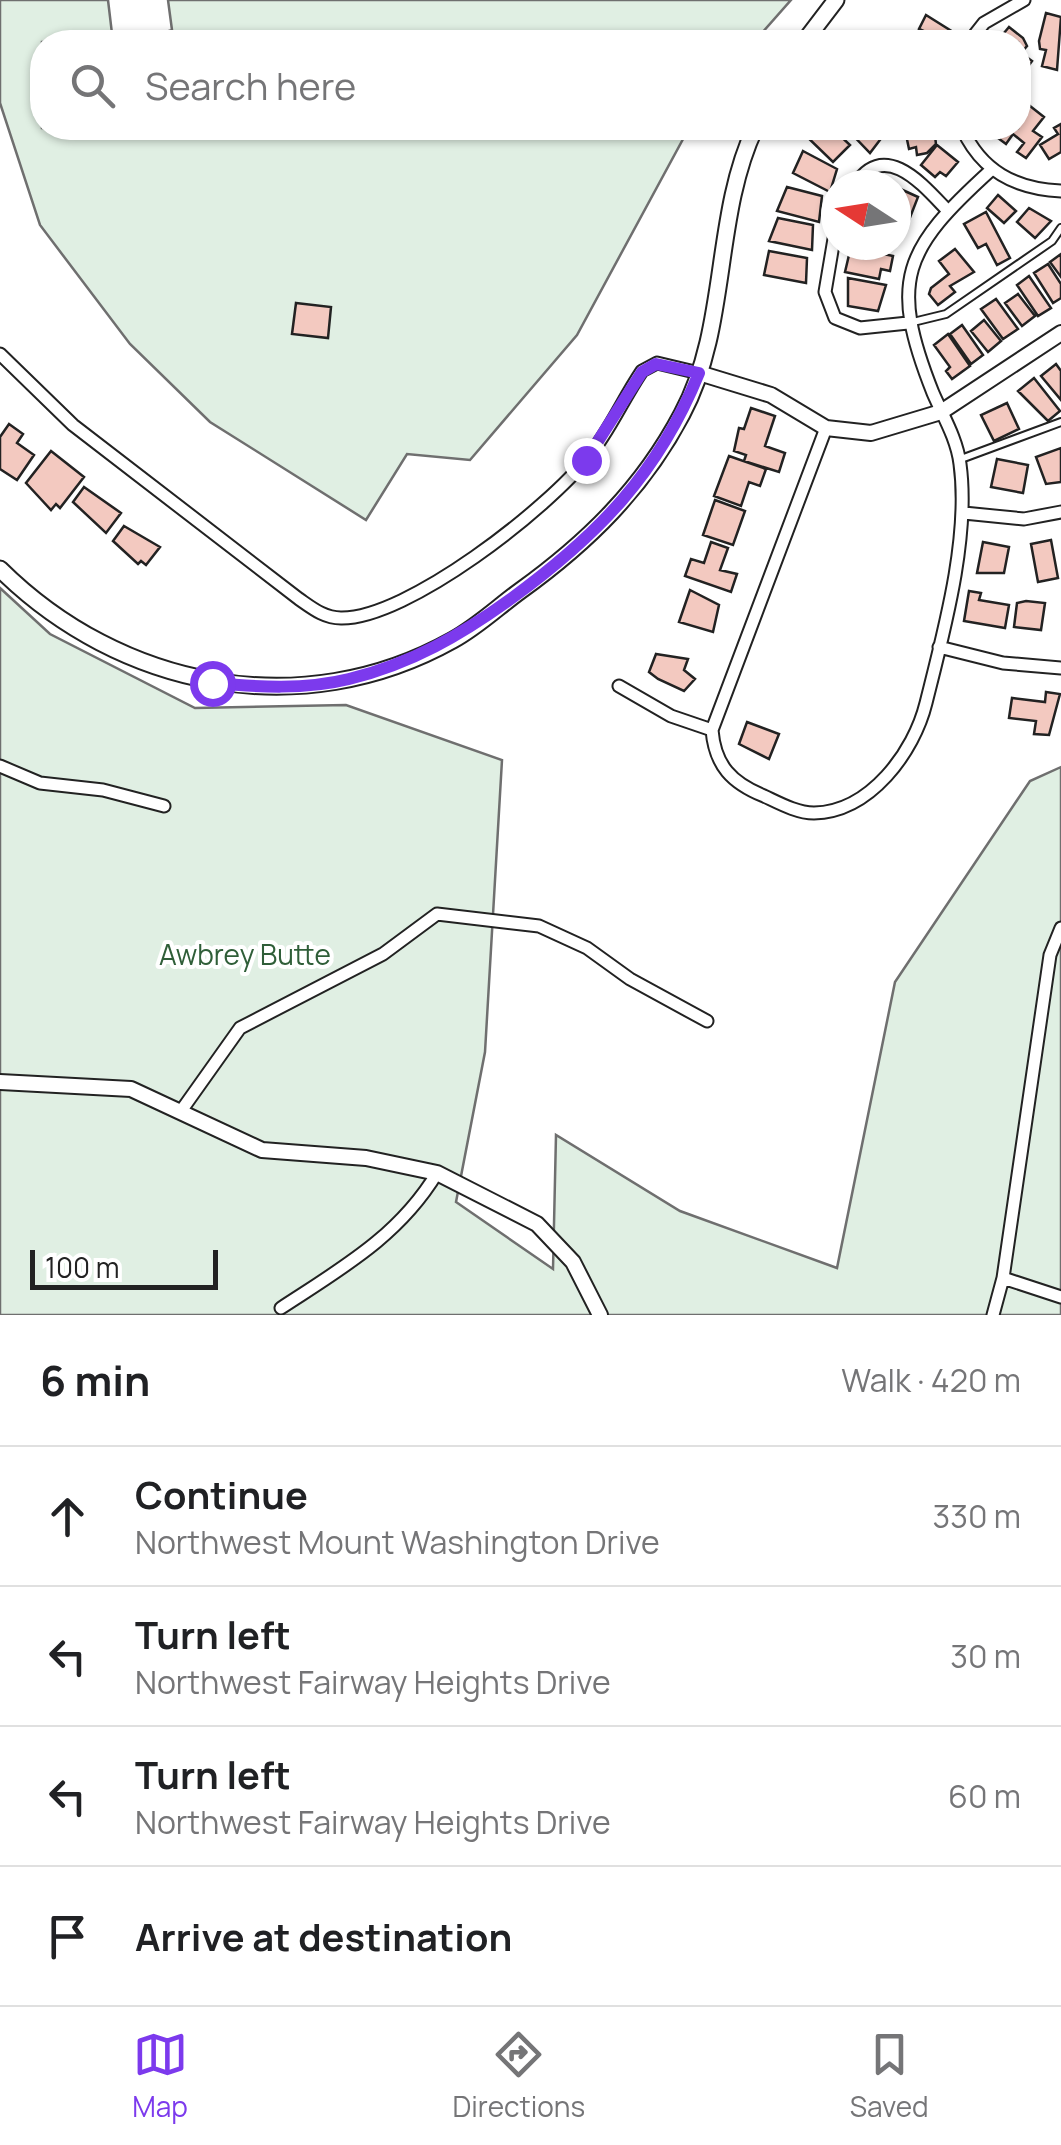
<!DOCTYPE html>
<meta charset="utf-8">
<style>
:root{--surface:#fff;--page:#f2f2f2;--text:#202124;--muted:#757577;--line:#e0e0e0;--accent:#7c3aed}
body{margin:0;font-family:Manrope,sans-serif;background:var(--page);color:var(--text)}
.compass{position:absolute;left:821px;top:170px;width:90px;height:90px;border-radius:50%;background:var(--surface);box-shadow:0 2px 8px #0004;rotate:282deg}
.scale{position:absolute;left:30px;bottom:25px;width:188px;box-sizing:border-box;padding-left:10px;border:5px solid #222;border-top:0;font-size:28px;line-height:35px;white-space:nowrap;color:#222;-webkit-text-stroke:8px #fff;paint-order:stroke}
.stop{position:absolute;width:30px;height:30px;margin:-22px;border:8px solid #7c3aed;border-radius:50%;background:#fff}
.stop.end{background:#7c3aed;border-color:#fff;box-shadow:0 2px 10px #0008}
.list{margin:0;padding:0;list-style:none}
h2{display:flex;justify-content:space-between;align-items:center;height:130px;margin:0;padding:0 40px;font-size:42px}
h2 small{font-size:32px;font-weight:400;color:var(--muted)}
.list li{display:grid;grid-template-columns:65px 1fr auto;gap:30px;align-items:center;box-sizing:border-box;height:140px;padding:0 40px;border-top:2px solid var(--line)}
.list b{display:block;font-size:38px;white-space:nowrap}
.list p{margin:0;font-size:32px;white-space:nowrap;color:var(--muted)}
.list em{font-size:32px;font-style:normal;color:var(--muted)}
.icon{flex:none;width:55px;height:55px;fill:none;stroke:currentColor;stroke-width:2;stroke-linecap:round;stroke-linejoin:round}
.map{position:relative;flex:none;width:1061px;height:1315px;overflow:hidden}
.search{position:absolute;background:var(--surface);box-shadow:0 2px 8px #0004;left:30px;right:30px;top:30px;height:110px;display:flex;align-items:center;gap:25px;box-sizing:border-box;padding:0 35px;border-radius:40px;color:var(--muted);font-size:38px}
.sheet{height:690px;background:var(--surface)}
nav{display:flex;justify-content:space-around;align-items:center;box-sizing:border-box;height:140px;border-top:2px solid var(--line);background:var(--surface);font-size:28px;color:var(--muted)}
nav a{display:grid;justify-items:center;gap:5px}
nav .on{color:var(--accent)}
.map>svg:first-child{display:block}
</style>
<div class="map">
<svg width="1061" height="1315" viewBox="0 0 1061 1315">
<rect width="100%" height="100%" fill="#fff"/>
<!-- green -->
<path fill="#e0efe3" stroke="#6f6f6f" stroke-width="2.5" d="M0 0H108L113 42H42V128H689L577 335 470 460 407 454 366 520 210 422 130 344 40 225 0 103Z
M168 0H791L754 42H136L172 30Z
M0 588 50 634 195 708 346 705 502 760 485 1052 456 1202 553 1269 556 1135 680 1211 837 1268 895 982 1030 781 1061 767V1315H0Z"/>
<!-- building -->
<path fill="#f3c9c0" stroke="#222" stroke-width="2.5" d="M1046 13 1061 17 1057 70 1042 66 1046 50 1040 49 1039 41Z
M926 15 953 32 948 42 919 29Z
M1009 27 1023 38 1027 46 1021 53 1032 61 1021 76 1018 42 999 39Z
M1030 106 1044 117 1033 131 1042 137 1026 158 1017 152 1024 143 1013 134 1006 144 994 135 1000 128H1018V119Z
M1061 124V152L1049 159 1040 145 1058 134 1054 128Z
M806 128H832L850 145 833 162 802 132Z
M846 128H881L886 132 870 153Z
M934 128 936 144 927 153 917 155 916 147 909 149 905 130Z
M937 145 958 162 946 176 940 172 935 177 921 165Z
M803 151 837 169 830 192 793 173Z
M787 187 822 196 819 222 777 211Z
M896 187 918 197 909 220 896 214Z
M998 195 1016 211 1004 223 987 208Z
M1029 208 1051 221 1035 238 1017 222Z
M986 212 1010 258 997 265 986 244 978 248 964 224Z
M778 218 813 225 812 250 769 241Z
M955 249 974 272 950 286 955 292 938 305 929 294 931 288 949 274 939 261Z
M865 250 893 256 890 271 881 269 879 279 845 272 849 255 863 258Z
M769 251 807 258 806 283 764 275Z
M1061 254V277L1050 262Z
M1048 264 1061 284V298L1053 303 1034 273Z
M1029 276 1051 308 1038 316 1017 285Z
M848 278 886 285 878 311 848 306Z
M1018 294 1035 316 1022 326 1005 303Z
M996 299 1018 329 1003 339 981 309Z
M296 303 331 307 328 338 292 334Z
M984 320 1001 341 988 352 971 331Z
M962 325 983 355 971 364 950 334Z
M948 334 970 366 952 379 946 371 950 367 934 345Z
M1056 364 1061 371V400L1041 376Z
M1034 378 1060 411 1048 421 1018 391Z
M1007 403 1019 429 994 441 981 415Z
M751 408 775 416 765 446 785 453 779 472 744 461 746 455 734 451 739 428 744 429Z
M9 424 23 434 17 443 34 455 17 480 0 469V437Z
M1061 448V482L1046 484 1036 457Z
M51 451 84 477 60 508 56 504 51 510 26 483Z
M729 456 766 469 760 486 749 482 741 506 714 496Z
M997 459 1028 465 1023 493 991 487Z
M84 487 121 513 106 533 73 502Z
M715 500 745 511 733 545 703 535Z
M124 526 160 547 146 565 141 561 138 564 113 541Z
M1051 540 1058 578 1038 582 1031 544Z
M711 542 728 548 720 570 737 574 731 592 685 576 691 559 704 563Z
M983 542 1009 547 1004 573H977Z
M690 590 719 605 713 632 679 622Z
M969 591 981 593 979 600 1009 605 1005 628 964 621Z
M1026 601 1045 603 1041 630 1014 627 1017 603Z
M656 654 688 659 684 670 695 679 684 691 658 679 649 672Z
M1046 692 1060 694 1049 735 1034 734 1036 721 1009 718 1012 698 1045 702Z
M747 722 779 734 769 759 739 744Z"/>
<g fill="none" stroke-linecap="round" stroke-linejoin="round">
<!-- service casing -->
<g stroke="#222" stroke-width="10">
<path id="service" d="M909 323 946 314 1052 241 1061 228
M961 459 1061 422"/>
</g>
<!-- minor casing -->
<g stroke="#222" stroke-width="15">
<path id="minor" d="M969 42 984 23 1024 0
M962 128C981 171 1015 189 1061 191
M855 185C885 139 923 185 947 210
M836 227 825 292 835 318 860 328 908 323
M0 354 73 425 299 599C312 608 324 618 341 618 407 619 549 508 589 456 610 430 623 399 642 371L657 363 699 373
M826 428 712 730C715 766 732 783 764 796 779 803 797 813 814 813 870 812 914 752 926 703 944 631 970 537 960 464 957 439 943 416 933 393 888 280 904 249 991 170
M964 513 1024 519 1061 512
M939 647 1003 663 1061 668
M619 686 671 716 712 730
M0 766 40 783 103 790 164 806
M181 1111 240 1028 383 954 437 914 539 926 587 948 630 979 707 1021
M1003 1278 1061 1297
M281 1308C342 1268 399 1236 437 1173
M993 1315 1003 1278 1050 955 1061 928"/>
</g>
<!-- tertiary casing -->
<g stroke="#222" stroke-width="18">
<path id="tertiary" d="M699 373 771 395 826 428 871 433 941 412 1061 333
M0 1082 131 1089 262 1150 366 1158 437 1173 537 1224 573 1262 600 1315"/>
</g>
<!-- secondary casing -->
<g stroke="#222" stroke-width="19">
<path id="secondary" d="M804 42 836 0
M0 569C120 688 301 725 453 640 477 627 498 607 520 591 588 542 643 488 682 414 729 327 713 217 755 128"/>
</g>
<!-- service -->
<use href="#service" stroke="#fff" stroke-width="6"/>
<!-- minor -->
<use href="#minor" stroke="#fff" stroke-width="11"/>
<!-- tertiary -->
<use href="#tertiary" stroke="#fff" stroke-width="14"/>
<!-- secondary -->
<use href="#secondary" stroke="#fff" stroke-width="15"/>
</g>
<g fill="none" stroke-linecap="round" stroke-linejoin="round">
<!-- route -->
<path stroke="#7c3aed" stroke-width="12" d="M212 683C258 687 305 690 349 679 411 664 461 635 512 598 598 535 658 474 699 373L656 364 642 372 586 460"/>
</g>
<g text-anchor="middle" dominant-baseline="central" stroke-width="8" stroke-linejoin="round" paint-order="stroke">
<!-- park labels -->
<g font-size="28" fill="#2f5e38" stroke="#fff">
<text x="245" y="954">Awbrey Butte</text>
</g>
</g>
</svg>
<svg class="compass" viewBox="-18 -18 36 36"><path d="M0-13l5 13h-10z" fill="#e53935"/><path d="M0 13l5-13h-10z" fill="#757577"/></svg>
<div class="scale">100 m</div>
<div class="stop" style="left:212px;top:683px"></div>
<div class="stop end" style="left:586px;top:460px"></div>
<div class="search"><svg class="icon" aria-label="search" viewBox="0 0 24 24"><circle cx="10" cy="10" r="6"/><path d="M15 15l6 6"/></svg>Search here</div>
</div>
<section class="sheet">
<h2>6 min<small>Walk · 420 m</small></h2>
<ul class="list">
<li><svg class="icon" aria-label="ahead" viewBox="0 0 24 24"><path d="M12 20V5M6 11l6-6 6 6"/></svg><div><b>Continue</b><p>Northwest Mount Washington Drive</p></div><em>330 m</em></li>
<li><svg class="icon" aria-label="left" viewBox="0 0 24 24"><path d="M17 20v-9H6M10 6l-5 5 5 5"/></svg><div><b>Turn left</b><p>Northwest Fairway Heights Drive</p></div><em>30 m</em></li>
<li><svg class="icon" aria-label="left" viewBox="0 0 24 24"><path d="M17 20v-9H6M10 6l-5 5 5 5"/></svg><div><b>Turn left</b><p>Northwest Fairway Heights Drive</p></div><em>60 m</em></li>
<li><svg class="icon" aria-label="arrive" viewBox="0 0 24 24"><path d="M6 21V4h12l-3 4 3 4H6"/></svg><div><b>Arrive at destination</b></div></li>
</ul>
</section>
<nav>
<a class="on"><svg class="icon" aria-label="map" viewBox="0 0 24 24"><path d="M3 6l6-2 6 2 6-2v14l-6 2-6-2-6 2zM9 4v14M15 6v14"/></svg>Map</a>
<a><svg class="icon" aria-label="directions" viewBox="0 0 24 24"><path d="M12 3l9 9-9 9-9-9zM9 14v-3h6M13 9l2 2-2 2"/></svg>Directions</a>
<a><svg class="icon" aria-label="saved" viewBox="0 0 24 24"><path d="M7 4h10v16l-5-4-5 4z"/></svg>Saved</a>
</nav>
